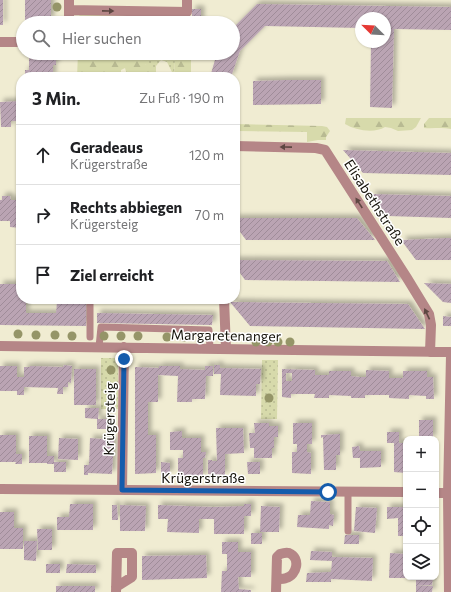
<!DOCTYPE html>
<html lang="de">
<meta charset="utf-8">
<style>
:root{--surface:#fff;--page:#f2f2f2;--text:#202124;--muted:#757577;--line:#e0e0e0}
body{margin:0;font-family:Commissioner,sans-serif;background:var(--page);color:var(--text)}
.controls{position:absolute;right:12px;bottom:12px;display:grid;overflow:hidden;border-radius:8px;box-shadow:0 1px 3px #0004}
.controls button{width:36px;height:36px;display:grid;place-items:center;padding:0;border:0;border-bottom:1px solid var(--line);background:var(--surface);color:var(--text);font:20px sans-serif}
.compass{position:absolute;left:355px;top:12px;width:36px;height:36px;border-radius:50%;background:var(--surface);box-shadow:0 1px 3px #0004;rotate:294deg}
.stop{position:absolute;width:12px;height:12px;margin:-9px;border:3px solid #145cac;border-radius:50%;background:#fff}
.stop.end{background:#145cac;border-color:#fff;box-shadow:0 1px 4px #0008}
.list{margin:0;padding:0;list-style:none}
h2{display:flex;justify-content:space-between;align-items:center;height:52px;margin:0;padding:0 16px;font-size:17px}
h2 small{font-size:13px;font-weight:400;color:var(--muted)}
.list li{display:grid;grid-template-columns:26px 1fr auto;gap:12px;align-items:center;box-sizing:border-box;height:60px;padding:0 16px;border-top:1px solid var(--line)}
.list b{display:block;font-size:15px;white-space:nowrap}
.list p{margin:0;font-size:13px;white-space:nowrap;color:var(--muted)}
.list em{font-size:13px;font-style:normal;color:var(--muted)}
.icon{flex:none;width:22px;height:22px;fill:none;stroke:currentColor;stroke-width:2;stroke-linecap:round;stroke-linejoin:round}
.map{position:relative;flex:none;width:451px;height:592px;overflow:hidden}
.search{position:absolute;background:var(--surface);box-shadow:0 1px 3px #0004;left:16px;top:16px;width:224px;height:44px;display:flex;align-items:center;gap:10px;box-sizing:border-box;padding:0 14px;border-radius:22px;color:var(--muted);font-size:15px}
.panel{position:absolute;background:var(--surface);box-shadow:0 1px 3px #0004;left:16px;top:72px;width:224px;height:232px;border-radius:16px}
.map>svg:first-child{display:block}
</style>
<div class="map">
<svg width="451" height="592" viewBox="0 0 451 592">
<defs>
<pattern id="grass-dots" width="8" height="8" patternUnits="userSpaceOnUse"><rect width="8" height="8" fill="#d7daab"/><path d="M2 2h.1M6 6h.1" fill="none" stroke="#b8ba92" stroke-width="1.8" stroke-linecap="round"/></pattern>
<pattern id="forest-firs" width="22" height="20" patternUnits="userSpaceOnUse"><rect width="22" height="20" fill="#d7daab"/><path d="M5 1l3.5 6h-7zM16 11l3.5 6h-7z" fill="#b8ba92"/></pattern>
<pattern id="building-hatch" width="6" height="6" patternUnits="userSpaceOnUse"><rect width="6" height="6" fill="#baa4b3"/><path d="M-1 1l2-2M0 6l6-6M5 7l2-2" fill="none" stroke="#9f8c99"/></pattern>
<filter id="shadow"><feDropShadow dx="3.5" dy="-3.5" stdDeviation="2" flood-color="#0004"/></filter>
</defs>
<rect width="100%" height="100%" fill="#f0ecd2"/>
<!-- grass -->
<path fill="url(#grass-dots)" d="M82 14 164 16 178 18 177 23H89L85 19H77V17Z
M132 53H179L175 60 174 76 167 62 161 60 156 66V73Z
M101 358H118V409H101Z
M262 360H278L277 419H261Z"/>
<!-- forest -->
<path fill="url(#forest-firs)" d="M78 53H132L134 55 139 54 144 56 146 59 145 64 152 66 159 77H133L127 75 125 68 121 70V76L119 77H77Z
M179 53H191V77H174L175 60Z
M346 118H421L416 127 412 130 398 131 391 128 385 127C374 134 355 130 345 124Z
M429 118H451V129C442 127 433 129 424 128V124Z
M235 124 322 126 327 127 330 131 326 137V140H318L307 142V132L237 131 236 141H235Z"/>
<!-- building -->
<path fill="url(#building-hatch)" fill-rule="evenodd" filter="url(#shadow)" d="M0 0H3V25H0Z
M25 0H51V20H25Z
M257 4 451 7V30L394 29 392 108 370 107 371 42H385V18H361V28L265 26 240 51 231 77H210L217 53H233V28Z
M192 9H201V23H192Z
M29 55H53L54 58H56V65H53V77H25V70H29Z
M287 80H321V104L253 105V81Z
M21 101V121H11V127H1L0 102Z
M343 150 451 153V175L363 173Z
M370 194 451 196V218L388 216Z
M2 196H10L11 200H21V228L10 227V221H0V200H2Z
M235 218H357L375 240H246L235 225Z
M448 238H451V260H416L401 240Z
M235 260 387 261 400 282 245 280 235 266Z
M424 283 451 284V303L443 302Z
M0 284H21V299H26V313H56L57 302H52V299H81V302H86V326L0 325Z
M111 299H215L218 303 112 302Z
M230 302 408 304 425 329 250 326Z
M97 313 213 315 212 325 97 323Z
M443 316 451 317V326H443Z
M64 365 72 366 71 383 68 382V387H63V394H57L58 388 24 387V395H17V391H0V366H17V377H24V367H30V366L63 367Z
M214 365H220V368L261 369 260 384H256V396L220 395 221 374H214Z
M159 366H180V369L205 370V366H213V376H206L205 399H192V402H177L178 376 158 375V402H148V435H156V473L135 474V367L159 368Z
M74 369H96V405H74Z
M282 369 315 370V375H329V371H351V376L359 377H366V370L389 371V378H403V371H427V377H433L434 399H426V396L409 395V399L389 398V395H365V398H351V396L329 395V398H314L315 394H291V398L282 397ZM286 373H292V381H286Z
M85 408H99L98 419H109L108 429H97V419L85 418Z
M419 420H433V439H419Z
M254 423H269V426H278V437H274V448H272V458H254V448H250L249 433H255Z
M293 423H312V444H307V452L311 453V474L292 473V452H297V444H293Z
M216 428H243L244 453 225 454V475L208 474V460H212V461H217Z
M182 431V438H201V452H206L205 458H203V477H178V458H183V450H170V432Z
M387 432H399V443H406V473L394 472V443H387Z
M340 434V455H336V470H324L323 437 321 438V435Z
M0 435H16V454H22V464H15L16 462H0Z
M29 436H47V456H54V462H66V472H54V464H47V463H29Z
M59 438 78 439V460L58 459Z
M90 438 114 440 112 474 88 473V475H84V465H89Z
M359 446 360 451H381V467L360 468V458H353L352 447Z
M161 462 170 463V474H161Z
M247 462H260V474H248Z
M311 501 330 502V514L334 515 333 526 329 525V529L297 527 298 515H310Z
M70 504H93V530H57V517H69Z
M244 504H251V516H244V534H214V519H199V533L167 532 168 519H158V505L214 507 244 506Z
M112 505H117L118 520H112Z
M120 505 146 506 145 531H120Z
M261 506 280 507 279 532H260Z
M356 507 377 508 375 533 354 531Z
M387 507H406V536H398V518L387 519Z
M0 512H14V528H23V549H0Z
M37 529H52V550H38Z
M251 533H262V544H251Z
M345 535H359V544H344Z
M24 541H37L36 561 24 560Z
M222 542H238V552H251V577H238L239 589 251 590V592H221L222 571H227V554H222Z
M311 551 332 552V557L373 558 372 581 331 579V582H306L307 573 331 572 332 561 310 560Z
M390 553 406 554V578H389Z
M206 555 207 578 142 580V556Z
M46 564H60V573H46Z
M67 564 96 565V573H66Z
M416 577 433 578 432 585H416Z
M416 585 433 586 432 592H416Z
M56 586H95V592H56Z"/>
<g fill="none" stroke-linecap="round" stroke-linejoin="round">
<!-- lane -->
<path stroke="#b58687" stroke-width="7" d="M90 299V337
M99 347 101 327 209 330 210 349
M348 531V492"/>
<!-- street -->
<path stroke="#b58687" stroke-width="10" d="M69 10 187 12V0
M69 23V0
M0 42H23
M235 146 316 148 325 150 407 278 429 314 431 325 430 352
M224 299 226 349
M0 346 451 352
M0 489 406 492
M122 490 124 347
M436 493H451
M116 592 117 553H132V577L116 587
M276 592 277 557 280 554C283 553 286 552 289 553 301 558 297 575 286 578 284 579 280 579 277 579
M449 592 448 493 451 355"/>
</g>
<!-- trees -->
<g fill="#959568">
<circle cx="57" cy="7" r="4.5"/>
<circle cx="18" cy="334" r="4.5"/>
<circle cx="36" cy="335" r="4.5"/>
<circle cx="55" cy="335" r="4.5"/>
<circle cx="72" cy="336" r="4.5"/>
<circle cx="104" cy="336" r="4.5"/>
<circle cx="121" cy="336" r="4.5"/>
<circle cx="138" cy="336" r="4.5"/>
<circle cx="167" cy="337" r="4.5"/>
<circle cx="184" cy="337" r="4.5"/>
<circle cx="202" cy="337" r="4.5"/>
<circle cx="256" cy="342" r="4.5"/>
<circle cx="268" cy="342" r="4.5"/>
<circle cx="278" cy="342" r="4.5"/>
<circle cx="290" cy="342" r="4.5"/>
<circle cx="111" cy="370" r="4.5"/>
<circle cx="269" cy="398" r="4.5"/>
</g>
<!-- one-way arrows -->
<defs><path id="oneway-solid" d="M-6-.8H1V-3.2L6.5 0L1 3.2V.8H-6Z"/></defs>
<g fill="#5d4742">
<use href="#oneway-solid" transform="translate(108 11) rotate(1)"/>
<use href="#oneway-solid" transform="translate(286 147) rotate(-179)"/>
<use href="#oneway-solid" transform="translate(359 203) rotate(-123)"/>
<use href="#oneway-solid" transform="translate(427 314) rotate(-115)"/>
</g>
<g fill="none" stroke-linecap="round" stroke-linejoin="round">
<!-- route -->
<path stroke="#145cac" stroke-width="5" d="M124 359 122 490 328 492"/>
</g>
<g text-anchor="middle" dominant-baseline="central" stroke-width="3" stroke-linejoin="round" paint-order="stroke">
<!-- street labels -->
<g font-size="14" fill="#15130a" stroke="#fff">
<text transform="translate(375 202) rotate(57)">Elisabethstraße</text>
<text transform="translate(226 335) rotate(1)">Margaretenanger</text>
<text transform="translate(109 419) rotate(-89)">Krügersteig</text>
<text x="203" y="477">Krügerstraße</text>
</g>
</g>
</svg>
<div class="controls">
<button>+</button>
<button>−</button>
<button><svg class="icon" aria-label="locate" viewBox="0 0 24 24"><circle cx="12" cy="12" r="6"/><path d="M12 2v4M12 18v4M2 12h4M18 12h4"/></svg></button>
<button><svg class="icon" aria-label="layers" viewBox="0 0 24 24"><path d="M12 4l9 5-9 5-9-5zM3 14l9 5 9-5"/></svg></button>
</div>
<svg class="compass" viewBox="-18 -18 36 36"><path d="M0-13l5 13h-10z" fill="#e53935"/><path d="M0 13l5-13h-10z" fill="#757577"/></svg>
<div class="stop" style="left:328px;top:492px"></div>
<div class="stop end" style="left:124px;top:359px"></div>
<div class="search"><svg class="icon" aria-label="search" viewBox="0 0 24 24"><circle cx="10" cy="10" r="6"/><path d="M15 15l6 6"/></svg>Hier suchen</div>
<section class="panel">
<h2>3 Min.<small>Zu Fuß · 190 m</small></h2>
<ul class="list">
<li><svg class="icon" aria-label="ahead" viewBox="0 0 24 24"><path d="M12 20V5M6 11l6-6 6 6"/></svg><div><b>Geradeaus</b><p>Krügerstraße</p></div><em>120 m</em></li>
<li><svg class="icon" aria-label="right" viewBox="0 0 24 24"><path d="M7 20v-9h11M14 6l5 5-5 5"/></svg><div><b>Rechts abbiegen</b><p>Krügersteig</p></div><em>70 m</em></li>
<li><svg class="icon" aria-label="arrive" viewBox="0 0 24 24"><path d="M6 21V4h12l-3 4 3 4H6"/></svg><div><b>Ziel erreicht</b></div></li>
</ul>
</section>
</div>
